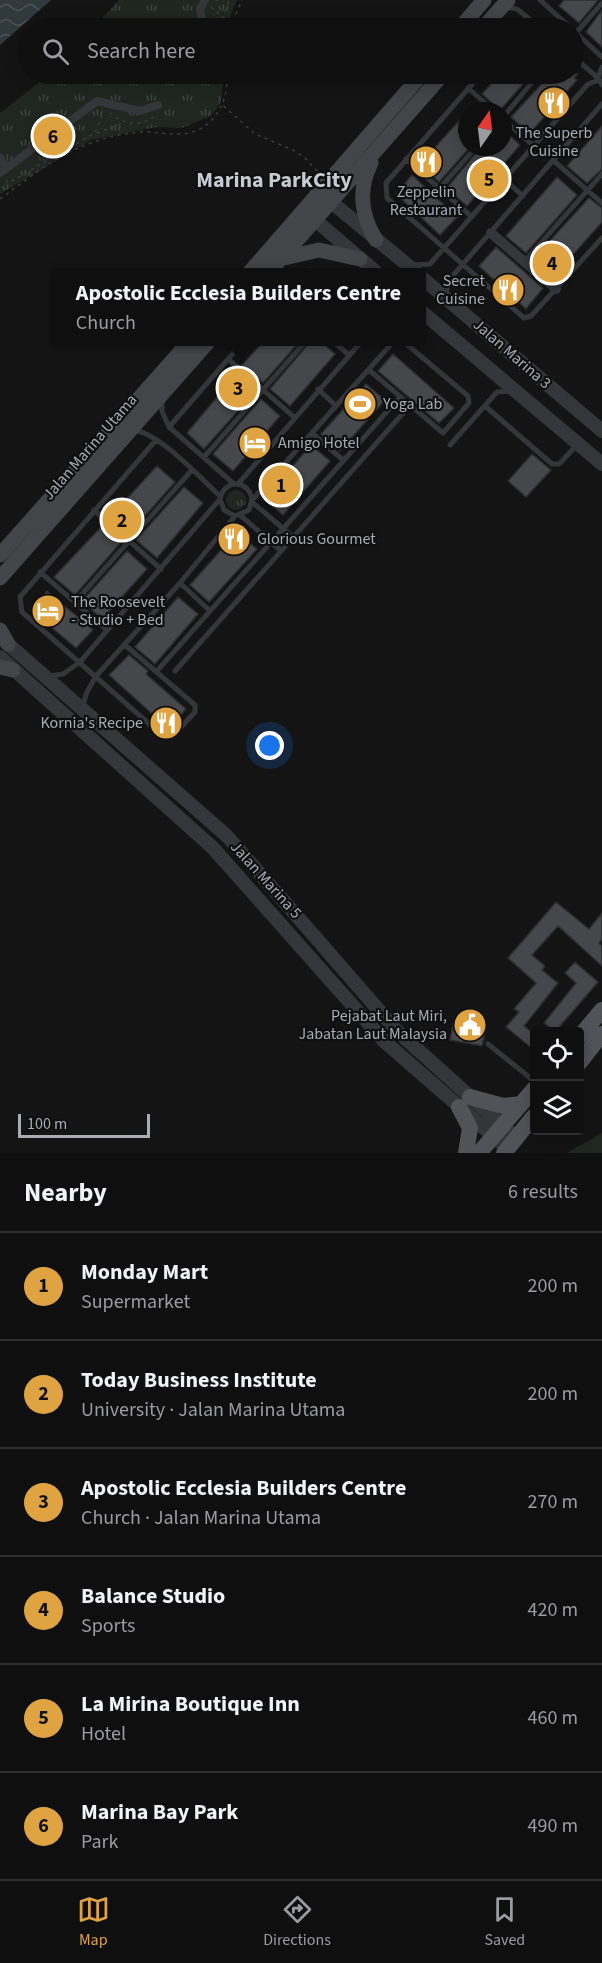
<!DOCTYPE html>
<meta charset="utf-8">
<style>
:root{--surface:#0f0f10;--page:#1d1d1e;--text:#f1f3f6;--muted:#9b9c9f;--line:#2f2f30;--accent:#dfa342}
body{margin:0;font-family:"Source Sans 3",sans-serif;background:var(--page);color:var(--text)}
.controls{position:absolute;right:18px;bottom:18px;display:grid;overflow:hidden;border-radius:6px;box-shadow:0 3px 15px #0003}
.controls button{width:54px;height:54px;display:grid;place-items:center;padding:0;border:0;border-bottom:2px solid var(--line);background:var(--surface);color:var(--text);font:30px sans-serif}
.compass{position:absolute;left:458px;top:102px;width:54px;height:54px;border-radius:50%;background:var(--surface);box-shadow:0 3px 15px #0003;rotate:14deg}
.scale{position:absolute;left:18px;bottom:15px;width:132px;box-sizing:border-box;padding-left:6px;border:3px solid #a7abb4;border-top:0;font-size:16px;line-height:21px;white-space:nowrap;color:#a7abb4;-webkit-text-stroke:4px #0f0f10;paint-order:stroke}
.you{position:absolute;left:270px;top:746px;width:21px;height:21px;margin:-15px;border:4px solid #fff;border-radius:50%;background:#1a73e8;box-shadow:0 0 0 9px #1a73e833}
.badge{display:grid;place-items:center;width:39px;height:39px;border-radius:50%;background:var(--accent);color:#111;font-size:20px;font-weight:700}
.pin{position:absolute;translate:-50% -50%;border:3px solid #fff;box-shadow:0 2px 6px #0006}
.popup{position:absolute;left:51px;top:268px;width:375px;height:78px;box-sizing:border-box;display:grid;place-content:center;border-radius:6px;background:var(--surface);filter:drop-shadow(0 2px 4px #0005);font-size:20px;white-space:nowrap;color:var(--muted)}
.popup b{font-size:22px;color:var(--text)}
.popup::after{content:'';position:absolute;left:50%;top:100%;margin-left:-12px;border:12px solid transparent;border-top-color:var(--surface)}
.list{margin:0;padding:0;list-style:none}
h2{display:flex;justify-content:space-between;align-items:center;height:78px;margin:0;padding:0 24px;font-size:26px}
h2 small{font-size:20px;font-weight:400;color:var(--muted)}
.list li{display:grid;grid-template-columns:39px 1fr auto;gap:18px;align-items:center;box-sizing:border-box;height:108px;padding:0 24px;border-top:2px solid var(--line)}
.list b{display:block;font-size:22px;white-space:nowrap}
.list p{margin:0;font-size:20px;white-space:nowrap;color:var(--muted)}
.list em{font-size:20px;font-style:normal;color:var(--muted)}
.icon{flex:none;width:33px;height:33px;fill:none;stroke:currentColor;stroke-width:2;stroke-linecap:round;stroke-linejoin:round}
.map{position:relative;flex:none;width:602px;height:1153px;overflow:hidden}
.search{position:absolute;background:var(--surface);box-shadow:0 3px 15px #0003;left:18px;right:18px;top:18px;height:66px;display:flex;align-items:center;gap:15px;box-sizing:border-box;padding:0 21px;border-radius:33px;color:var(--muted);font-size:22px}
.sheet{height:726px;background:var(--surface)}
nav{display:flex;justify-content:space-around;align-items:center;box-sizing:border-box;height:84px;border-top:2px solid var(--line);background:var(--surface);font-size:16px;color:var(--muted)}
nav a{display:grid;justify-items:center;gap:3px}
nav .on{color:var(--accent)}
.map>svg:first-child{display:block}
</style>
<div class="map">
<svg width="602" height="1153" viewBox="0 0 602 1153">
<defs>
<pattern id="grass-tufts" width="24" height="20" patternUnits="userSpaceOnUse" patternTransform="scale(1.5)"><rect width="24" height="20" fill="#202721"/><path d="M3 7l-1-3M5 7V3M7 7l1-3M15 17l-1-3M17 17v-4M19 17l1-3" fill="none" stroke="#3e443f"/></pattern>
<pattern id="water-waves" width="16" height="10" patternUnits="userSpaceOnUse" patternTransform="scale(1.5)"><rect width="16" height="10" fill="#30393e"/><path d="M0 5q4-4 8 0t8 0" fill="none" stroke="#4b5358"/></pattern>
</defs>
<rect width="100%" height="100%" fill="#141415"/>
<!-- grass -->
<path fill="url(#grass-tufts)" d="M119 0H237L225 28H93Z
M50 74H224L221 102 211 116 182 128 156 127 91 140 0 194V113Z
M226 500a10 10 0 1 1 20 0a10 10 0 1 1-20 0Z"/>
<!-- pitch -->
<path fill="#202721" d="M602 1133V1153H567Z"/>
<!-- water -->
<path fill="url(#water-waves)" d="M0 0H51L0 45Z"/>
<!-- building -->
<path fill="#46474a" stroke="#2e2e31" stroke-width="1.5" d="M564 0H598L579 23 559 6Z
M602 10V47L586 32Z
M500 74H532L500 110 482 94Z
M551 74H578L574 78 577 80 529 134 511 117Z
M467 112V147H470L439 182 420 164Z
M602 126V169L587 183 567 166Z
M503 129 520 145 467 206 447 188 481 147H503Z
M412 175 457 217 440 235 396 194Z
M557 177 577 195 526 253 506 236Z
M589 198 602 208V222L553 277 533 259Z
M496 247 543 288 526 309 479 266Z
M263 342H299L263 383 242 365Z
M310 342H321L335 354 290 406 270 389Z
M393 354 454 408 439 423 378 371Z
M233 378 252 395 204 449 187 433Z
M366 384 385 400 340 451 321 434Z
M261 399 280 416 233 471 213 454Z
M311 445 330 461 283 515 264 499Z
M532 454 551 470 526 497 508 481Z
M157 466 175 482 129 534 110 517Z
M184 487 203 503 157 558 136 540Z
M103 525 122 541 75 595 54 577Z
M237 532 257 549 209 602 190 585Z
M127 551 147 569 102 619 82 601Z
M47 591 93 630 76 648 31 610Z
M178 597 198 614 155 664 135 647Z
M129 655 148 671 146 674 186 709 169 729 109 675Z
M556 902 589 929 602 913V939L599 943 602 946V966L558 926 532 955 545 966 542 970 558 983 524 1026 534 1034V1050L506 1027 519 1012 514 1009 536 983 508 958Z
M575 962 598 982 555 1032 544 1023 576 983 565 973Z
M454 1020 486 1027 482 1046 450 1040Z"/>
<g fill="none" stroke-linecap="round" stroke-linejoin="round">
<!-- path -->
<path stroke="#3b3d41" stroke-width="1.5" stroke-dasharray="3 4.5" stroke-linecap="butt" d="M215 0H223
M211 7 221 15 220 28
M223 19 229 0
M230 28 242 0
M218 101 255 134 293 150 305 158 320 174
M110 113C124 125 140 127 155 116
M97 133 123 123
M6 180 8 183 95 133 104 111
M0 199C26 180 51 159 81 147 99 139 119 134 139 132 151 131 163 134 175 134 210 136 229 105 227 74"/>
<!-- service -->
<path stroke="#35363a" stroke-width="5" d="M540 0 571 28
M506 7 517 9 540 28
M519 28 528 19
M575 32 602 57
M576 33 602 3
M574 57 598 78
M602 67 598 78 602 85
M481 74 386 183 387 198 524 318 531 316 602 238
M468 88 494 111
M503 117 539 74
M503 119 534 146
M406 159 472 217
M554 161 602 203
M505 180 523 196
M440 188 476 147
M524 262 602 174
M412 265 430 264 588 84 599 80
M304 272 310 270 320 272
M445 297 449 280 602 104
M334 342 349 355
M228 359 294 417
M369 370 443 433 469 403 468 396 404 342
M318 389 336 406
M162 399V411L169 427 234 484
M485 406 552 464H559L578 444
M169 427 243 342
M134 430C162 435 199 477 220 496
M312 433 343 460
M450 445 497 392 511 391
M204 457 305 342
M238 484 361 342
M253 499 393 342
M252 502 292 536
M94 510 161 569
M240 515 280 550
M40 572 107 630
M180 583 209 610
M75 602 191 471
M125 645 195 705V712L172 737H164L22 612 20 597 156 440
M175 671 404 412
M156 672 399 398
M49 676 63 674 80 662 220 499C224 479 248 479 252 499L249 510 235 516 224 510 220 499
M83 707 86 694 96 676 180 583 235 516
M488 1044 534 1081"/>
<!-- pedestrian -->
<path stroke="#35363a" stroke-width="8" d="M203 28 200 9 205 0
M0 158 6 168
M0 173 97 101 140 111 158 105"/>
<!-- minor -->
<path stroke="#35363a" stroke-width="10" d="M491 233 556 289"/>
<!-- tertiary -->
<path stroke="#35363a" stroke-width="14" d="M324 196 416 272
M307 213 376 272
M421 277 602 431
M421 311 602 464
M0 637 227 836 397 1031 516 1138
M0 657 213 848 385 1042 508 1149"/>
<!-- secondary -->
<path stroke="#434549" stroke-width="15" d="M460 28 484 0
M483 28 508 0
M371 163C358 189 361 216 376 240
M284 258 319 250 360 259
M250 272 422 74
M269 272 443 74
M0 555 189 342
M0 578 208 342
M0 630 8 644
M0 667 13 670"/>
<!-- primary -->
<path stroke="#515358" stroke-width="16" d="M580 1036 602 1010
M580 1062 602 1034
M470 1097 503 1106 521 1104
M459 1107 470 1128 466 1153
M479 1153 534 1089
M504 1153 534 1116"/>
</g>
<!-- icons -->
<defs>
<g id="restaurant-disc" transform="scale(1.725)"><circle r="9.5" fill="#dfa342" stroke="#0f0f10"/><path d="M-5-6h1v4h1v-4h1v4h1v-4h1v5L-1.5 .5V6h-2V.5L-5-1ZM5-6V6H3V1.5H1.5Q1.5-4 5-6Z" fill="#fff"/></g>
<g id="stadium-disc" transform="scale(1.725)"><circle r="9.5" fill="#dfa342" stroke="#0f0f10"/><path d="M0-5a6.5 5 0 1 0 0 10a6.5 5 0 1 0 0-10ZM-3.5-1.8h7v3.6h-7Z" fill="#fff"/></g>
<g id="hotel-disc" transform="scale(1.725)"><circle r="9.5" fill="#dfa342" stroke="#0f0f10"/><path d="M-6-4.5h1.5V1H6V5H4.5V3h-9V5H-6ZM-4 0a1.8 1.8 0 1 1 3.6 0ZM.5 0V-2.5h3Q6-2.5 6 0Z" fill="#fff"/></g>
<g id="civic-disc" transform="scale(1.725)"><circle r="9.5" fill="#dfa342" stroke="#0f0f10"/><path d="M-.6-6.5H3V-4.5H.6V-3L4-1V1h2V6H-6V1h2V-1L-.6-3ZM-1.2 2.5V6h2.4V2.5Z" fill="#fff"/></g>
</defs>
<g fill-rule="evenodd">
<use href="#restaurant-disc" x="554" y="103"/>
<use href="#restaurant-disc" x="426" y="162"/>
<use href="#restaurant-disc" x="508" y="290"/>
<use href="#stadium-disc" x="360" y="404"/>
<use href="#hotel-disc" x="255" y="443"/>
<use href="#restaurant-disc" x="234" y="539"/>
<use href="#hotel-disc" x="48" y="611"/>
<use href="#restaurant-disc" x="166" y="723"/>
<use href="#civic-disc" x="470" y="1025"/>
</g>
<g text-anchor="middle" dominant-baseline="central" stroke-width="4.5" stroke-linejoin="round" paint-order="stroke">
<!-- poi labels -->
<g font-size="16" fill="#a7abb4" stroke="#0f0f10" text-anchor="start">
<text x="554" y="133" text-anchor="middle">The Superb<tspan x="554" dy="18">Cuisine</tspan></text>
<text x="426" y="192" text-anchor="middle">Zeppelin<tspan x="426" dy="18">Restaurant</tspan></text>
<text x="485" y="281" text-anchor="end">Secret<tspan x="485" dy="18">Cuisine</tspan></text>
<text x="383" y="404">Yoga Lab</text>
<text x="278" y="443">Amigo Hotel</text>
<text x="257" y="539">Glorious Gourmet</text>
<text x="71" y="602">The Roosevelt<tspan x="71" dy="18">- Studio + Bed</tspan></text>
<text x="143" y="723" text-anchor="end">Kornia's Recipe</text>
<text x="447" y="1016" text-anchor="end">Pejabat Laut Miri,<tspan x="447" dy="18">Jabatan Laut Malaysia</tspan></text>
</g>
<!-- street labels -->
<g font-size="16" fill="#a7abb4" stroke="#0f0f10">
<text transform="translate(512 354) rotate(41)">Jalan Marina 3</text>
<text transform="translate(90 447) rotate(-49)">Jalan Marina Utama</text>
<text transform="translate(266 880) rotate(48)">Jalan Marina 5</text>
</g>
<!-- district labels -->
<g font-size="22" font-weight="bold" fill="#c7cad1" stroke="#0f0f10">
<text x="274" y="180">Marina ParkCity</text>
</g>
</g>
</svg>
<div class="controls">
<button><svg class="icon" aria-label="locate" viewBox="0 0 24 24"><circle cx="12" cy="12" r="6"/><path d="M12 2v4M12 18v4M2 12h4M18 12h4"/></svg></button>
<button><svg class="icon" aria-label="layers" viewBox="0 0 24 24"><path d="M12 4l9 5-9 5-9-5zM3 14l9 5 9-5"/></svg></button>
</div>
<svg class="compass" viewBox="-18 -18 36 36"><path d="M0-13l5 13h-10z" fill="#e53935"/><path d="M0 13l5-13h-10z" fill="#9b9c9f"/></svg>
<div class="scale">100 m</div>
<div class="you"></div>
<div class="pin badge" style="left:281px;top:485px">1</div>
<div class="pin badge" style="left:122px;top:520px">2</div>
<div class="pin badge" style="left:238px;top:388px">3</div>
<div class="popup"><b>Apostolic Ecclesia Builders Centre</b>Church</div>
<div class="pin badge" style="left:552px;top:263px">4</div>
<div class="pin badge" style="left:489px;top:179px">5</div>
<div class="pin badge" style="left:53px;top:136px">6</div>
<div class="search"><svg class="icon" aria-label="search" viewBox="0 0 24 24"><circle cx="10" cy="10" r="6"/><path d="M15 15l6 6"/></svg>Search here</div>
</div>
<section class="sheet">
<h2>Nearby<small>6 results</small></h2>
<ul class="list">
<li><span class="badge">1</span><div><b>Monday Mart</b><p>Supermarket</p></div><em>200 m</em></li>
<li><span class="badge">2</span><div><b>Today Business Institute</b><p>University · Jalan Marina Utama</p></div><em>200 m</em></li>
<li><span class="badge">3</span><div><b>Apostolic Ecclesia Builders Centre</b><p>Church · Jalan Marina Utama</p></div><em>270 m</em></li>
<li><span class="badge">4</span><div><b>Balance Studio</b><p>Sports</p></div><em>420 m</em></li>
<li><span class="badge">5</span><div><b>La Mirina Boutique Inn</b><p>Hotel</p></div><em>460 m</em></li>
<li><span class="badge">6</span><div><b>Marina Bay Park</b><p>Park</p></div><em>490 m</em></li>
</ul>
</section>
<nav>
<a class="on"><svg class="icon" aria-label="map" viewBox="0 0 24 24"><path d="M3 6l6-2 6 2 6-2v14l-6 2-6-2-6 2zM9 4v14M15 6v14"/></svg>Map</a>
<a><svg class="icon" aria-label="directions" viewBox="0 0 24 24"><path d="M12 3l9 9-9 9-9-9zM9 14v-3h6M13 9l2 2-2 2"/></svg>Directions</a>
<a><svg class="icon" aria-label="saved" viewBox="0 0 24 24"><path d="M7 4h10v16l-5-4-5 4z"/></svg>Saved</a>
</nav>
